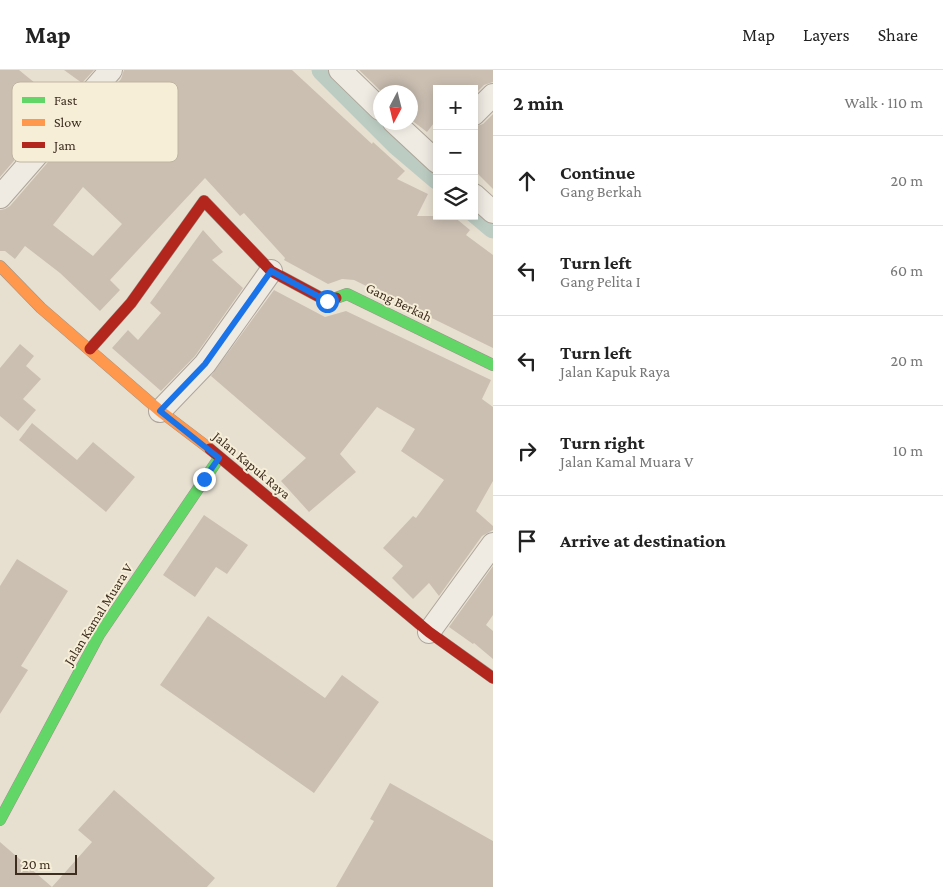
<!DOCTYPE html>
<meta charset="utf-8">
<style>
:root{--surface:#fff;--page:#f6f6f6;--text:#222;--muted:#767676;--line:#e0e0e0}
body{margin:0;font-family:"Crimson Pro",serif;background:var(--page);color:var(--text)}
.controls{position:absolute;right:15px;top:15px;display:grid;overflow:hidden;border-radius:0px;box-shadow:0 2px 12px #0003}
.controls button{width:45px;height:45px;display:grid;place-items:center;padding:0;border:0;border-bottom:1px solid var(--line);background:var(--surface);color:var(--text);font:25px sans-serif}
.compass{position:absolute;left:373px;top:15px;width:45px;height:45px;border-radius:50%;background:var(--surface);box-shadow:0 2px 12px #0003;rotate:187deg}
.scale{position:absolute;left:15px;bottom:12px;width:62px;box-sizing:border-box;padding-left:5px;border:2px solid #3d2e20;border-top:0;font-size:14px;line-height:18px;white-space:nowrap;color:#3d2e20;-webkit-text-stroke:4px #f7eed8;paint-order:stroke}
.stop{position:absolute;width:15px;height:15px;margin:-11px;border:4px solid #1a73e8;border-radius:50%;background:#fff}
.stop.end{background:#1a73e8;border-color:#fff;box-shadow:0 1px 5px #0008}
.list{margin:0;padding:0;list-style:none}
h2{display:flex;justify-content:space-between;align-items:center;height:65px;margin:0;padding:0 20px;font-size:21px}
h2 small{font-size:16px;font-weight:400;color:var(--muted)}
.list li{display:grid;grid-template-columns:32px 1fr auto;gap:15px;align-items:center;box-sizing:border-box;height:90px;padding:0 20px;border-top:1px solid var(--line)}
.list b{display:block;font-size:19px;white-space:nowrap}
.list p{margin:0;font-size:16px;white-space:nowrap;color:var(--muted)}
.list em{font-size:16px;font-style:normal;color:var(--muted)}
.icon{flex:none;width:28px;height:28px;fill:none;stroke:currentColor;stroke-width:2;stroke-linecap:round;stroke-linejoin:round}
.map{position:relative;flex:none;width:493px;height:817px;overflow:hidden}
header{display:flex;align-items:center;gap:30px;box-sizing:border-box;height:70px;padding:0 25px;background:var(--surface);border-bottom:1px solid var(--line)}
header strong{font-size:24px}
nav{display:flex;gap:28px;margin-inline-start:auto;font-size:18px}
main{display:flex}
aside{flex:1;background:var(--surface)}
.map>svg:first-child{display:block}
</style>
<header>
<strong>Map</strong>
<nav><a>Map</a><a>Layers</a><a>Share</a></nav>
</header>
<main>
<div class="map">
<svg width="493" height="817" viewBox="0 0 493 817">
<rect width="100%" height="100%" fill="#e7e0d1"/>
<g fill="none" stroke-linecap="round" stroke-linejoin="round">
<!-- canal -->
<path stroke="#bcccc2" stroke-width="21" d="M322 0 397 75 437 109
M474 142 493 158"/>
</g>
<!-- building -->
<path fill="#cbbfb2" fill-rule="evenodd" d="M0 0H19L62 35 0 107Z
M64 0H94L82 13Z
M124 0H292L372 74 373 72 405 101 397 109 428 124 417 146H453L470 160 466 165 493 185V278L354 210 342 209 328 214 284 190 285 188 244 143 240 146 205 108 110 210 120 220 100 241 60 203 25 176 15 189 5 181H0V140L5 139 10 136 68 69 72 73 87 55 89 57 110 32 104 28 121 9ZM83 117 122 154 93 186 53 155Z
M359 0H493V12L484 15 474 25V19H437V49L427 62 410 49V22H382Z
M493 44V119L474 100V57L483 54Z
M203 160 223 182 212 190 243 218 195 286 161 321 112 278 128 260 138 270 161 243 150 233Z
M274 220 325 247 346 241 491 310 482 329 493 337V411L476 441 493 456V460L482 466 439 526 429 513 413 529 392 508 403 496 383 478 413 446 416 448 444 410 401 381 415 359 377 337 340 384 356 402 309 442 281 411 306 388 211 306Z
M20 274 34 286 26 296 41 309 23 329 36 340 18 361 0 346V298Z
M32 353 77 390 93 372 135 407 106 442 19 370Z
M204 445 248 475 227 504 216 497 195 527 163 505Z
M17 489 68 521 21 596 28 600 0 644V516Z
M493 496V545L486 555 493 561V589L474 573 473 574 449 557Z
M208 546 325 628 342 605 379 632 314 723 160 615Z
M390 713 493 771V817H336L374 751 370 749Z
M114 720 215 808 207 817H0V772L52 817 92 772 78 760Z"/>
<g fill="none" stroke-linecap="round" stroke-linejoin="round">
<!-- street casing -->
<g stroke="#ada599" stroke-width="24">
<path id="street" d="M340 0 380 39
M474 44 493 25
M394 52 437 92
M474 125 493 142
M0 127 111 0
M160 341 205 294 271 201
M429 562 493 474"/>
</g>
<!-- fast casing -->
<g stroke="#9c958a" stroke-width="12">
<path id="fast" d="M336 228 347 224 493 295
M0 750 99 565 219 388"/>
</g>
<!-- slow casing -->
<g stroke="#9c958a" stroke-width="12">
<path id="slow" d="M0 196 41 238 160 341 210 379"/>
</g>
<!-- jam casing -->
<g stroke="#9c958a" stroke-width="12">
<path id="jam" d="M90 279 131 233 204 131 271 201 327 231 336 228
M210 379 429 562 493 608"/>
</g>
<!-- street -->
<use href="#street" stroke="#efebe3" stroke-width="22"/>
<!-- fast -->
<use href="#fast" stroke="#63d668" stroke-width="11"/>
<!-- slow -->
<use href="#slow" stroke="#ff974d" stroke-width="11"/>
<!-- jam -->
<use href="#jam" stroke="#b3261e" stroke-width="11"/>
</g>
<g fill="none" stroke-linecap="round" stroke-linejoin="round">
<!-- route -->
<path stroke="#1a73e8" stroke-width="6" d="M204 409 219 388 160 341 205 294 271 201 327 231"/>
</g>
<g text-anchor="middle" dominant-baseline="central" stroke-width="4" stroke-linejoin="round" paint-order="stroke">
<!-- street labels -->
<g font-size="14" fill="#3d2e20" stroke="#f7eed8">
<text transform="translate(399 232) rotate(26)">Gang Berkah</text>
<text transform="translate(252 395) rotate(40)">Jalan Kapuk Raya</text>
<text transform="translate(98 544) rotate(-58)">Jalan Kamal Muara V</text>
</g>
</g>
<!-- legend -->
<rect x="12" y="12" width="166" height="80" rx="8" fill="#f7eed8" stroke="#bfb4a1" stroke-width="1"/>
<rect x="22" y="27" width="23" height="6" fill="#63d668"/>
<rect x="22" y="49" width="23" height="7" fill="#ff974d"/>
<rect x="22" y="72" width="23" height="6" fill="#b3261e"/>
<g font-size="14" fill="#3d2e20">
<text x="54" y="35">Fast</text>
<text x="54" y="57">Slow</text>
<text x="54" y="80">Jam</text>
</g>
</svg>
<div class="controls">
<button>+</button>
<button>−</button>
<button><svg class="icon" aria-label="layers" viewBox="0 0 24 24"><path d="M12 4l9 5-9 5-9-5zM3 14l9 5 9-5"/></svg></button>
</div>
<svg class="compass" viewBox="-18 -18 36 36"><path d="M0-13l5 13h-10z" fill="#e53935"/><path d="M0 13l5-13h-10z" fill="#767676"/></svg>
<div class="scale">20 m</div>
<div class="stop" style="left:327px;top:231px"></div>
<div class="stop end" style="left:204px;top:409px"></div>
</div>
<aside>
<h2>2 min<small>Walk · 110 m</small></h2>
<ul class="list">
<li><svg class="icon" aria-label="ahead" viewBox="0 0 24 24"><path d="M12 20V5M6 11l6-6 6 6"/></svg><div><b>Continue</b><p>Gang Berkah</p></div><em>20 m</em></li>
<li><svg class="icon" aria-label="left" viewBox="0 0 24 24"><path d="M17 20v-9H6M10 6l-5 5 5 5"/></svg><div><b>Turn left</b><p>Gang Pelita I</p></div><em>60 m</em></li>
<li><svg class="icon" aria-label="left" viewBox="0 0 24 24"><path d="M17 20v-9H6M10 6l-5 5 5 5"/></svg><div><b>Turn left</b><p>Jalan Kapuk Raya</p></div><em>20 m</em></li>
<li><svg class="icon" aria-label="right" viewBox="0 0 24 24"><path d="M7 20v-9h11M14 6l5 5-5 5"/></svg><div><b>Turn right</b><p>Jalan Kamal Muara V</p></div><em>10 m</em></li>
<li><svg class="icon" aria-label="arrive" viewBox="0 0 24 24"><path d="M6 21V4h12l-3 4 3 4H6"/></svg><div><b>Arrive at destination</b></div></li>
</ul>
</aside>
</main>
